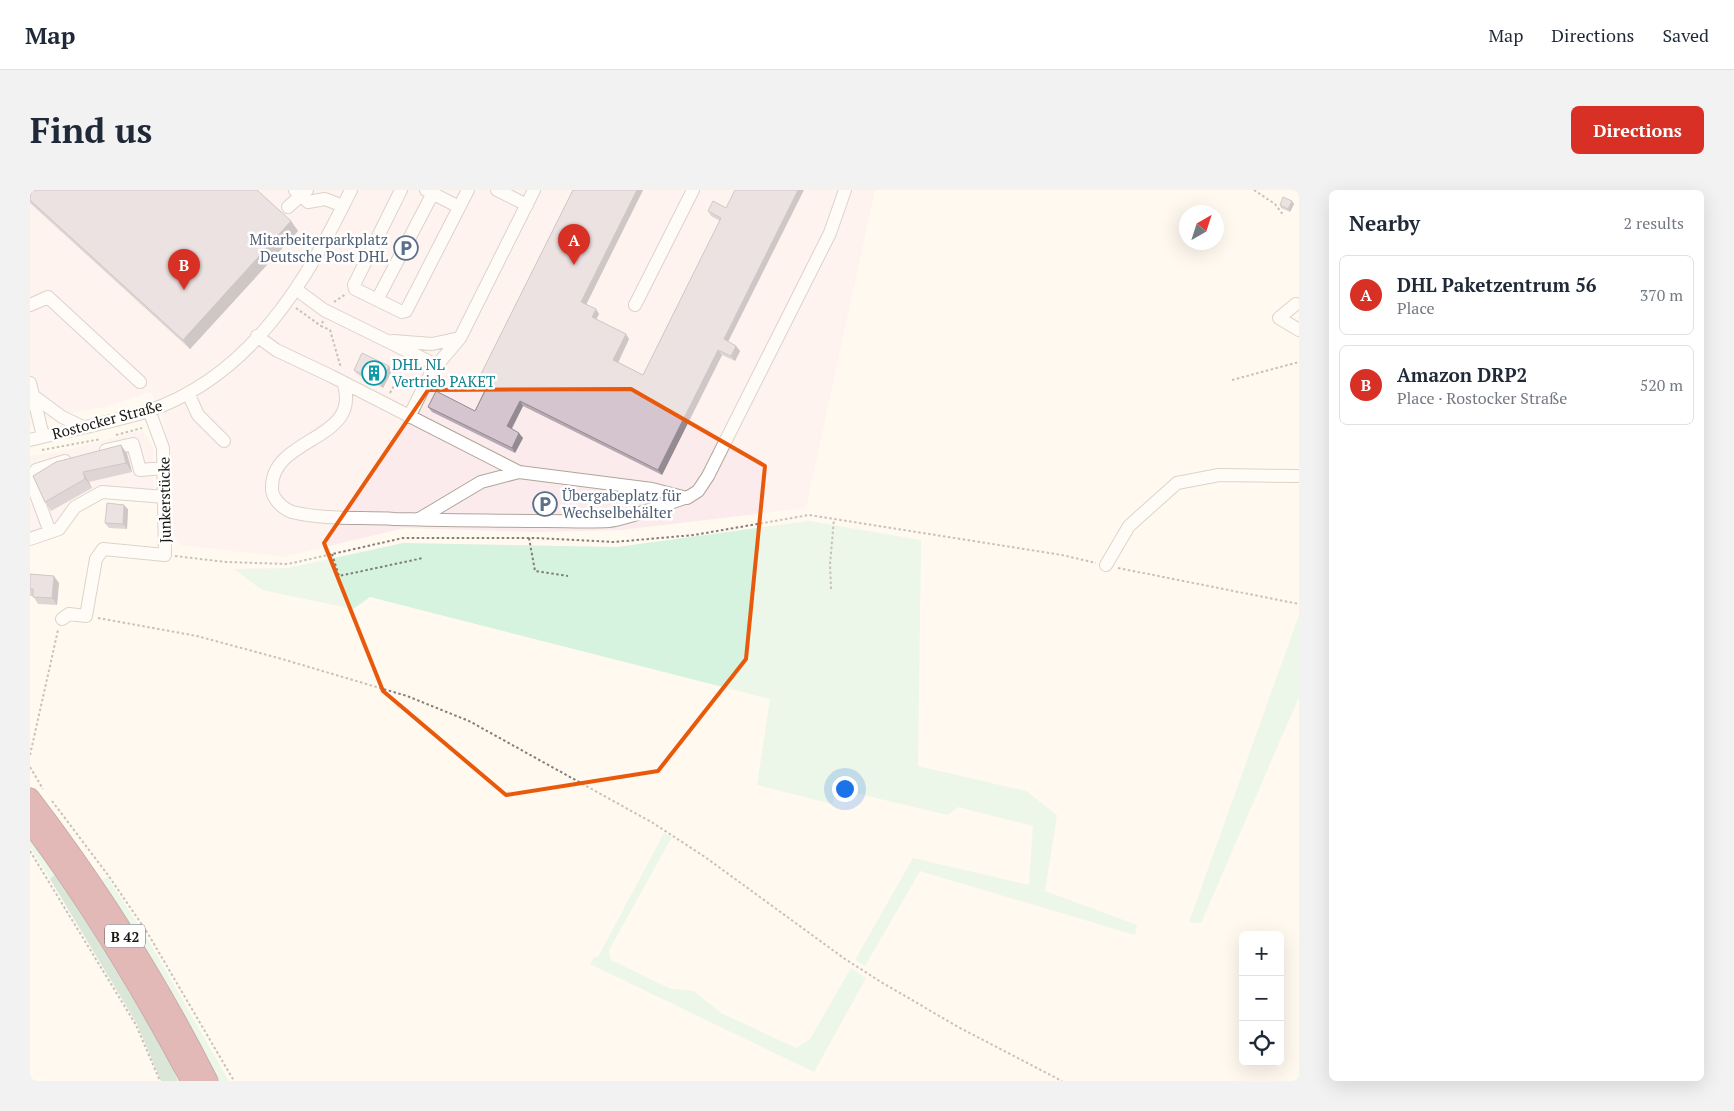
<!DOCTYPE html>
<meta charset="utf-8">
<style>
:root{--surface:#fff;--page:#f2f2f3;--text:#1f2937;--muted:#747a83;--line:#e0e1e3;--accent:#d93025}
body{margin:0;font-family:"PT Serif",serif;background:var(--page);color:var(--text)}
.controls{position:absolute;right:15px;bottom:15px;display:grid;overflow:hidden;border-radius:8px;box-shadow:0 5px 20px #0002}
.controls button{width:45px;height:45px;display:grid;place-items:center;padding:0;border:0;border-bottom:1px solid var(--line);background:var(--surface);color:var(--text);font:25px sans-serif}
.compass{position:absolute;left:1149px;top:15px;width:45px;height:45px;border-radius:50%;background:var(--surface);box-shadow:0 5px 20px #0002;rotate:39deg}
.you{position:absolute;left:814px;top:598px;width:18px;height:18px;margin:-12px;border:4px solid #fff;border-radius:50%;background:#1a73e8;box-shadow:0 0 0 8px #1a73e833}
.badge{display:grid;place-items:center;width:32px;height:32px;border-radius:50%;background:var(--accent);color:#fff;font-size:16px;font-weight:700}
.pin{position:absolute;translate:-50% -41px;filter:drop-shadow(0 1px 2px #0008)}
.pin::after{content:'';position:absolute;top:26px;width:18px;height:15px;background:inherit;clip-path:polygon(0 0,100% 0,50% 100%)}
.list{margin:0;padding:0;list-style:none}
h2{display:flex;justify-content:space-between;align-items:center;height:65px;margin:0;padding:0 20px;font-size:21px}
h2 small{font-size:16px;font-weight:400;color:var(--muted)}
.list li{display:grid;grid-template-columns:32px 1fr auto;gap:15px;align-items:center;box-sizing:border-box;height:80px;margin:0 10px 10px;padding:0 10px;border:1px solid var(--line);border-radius:8px}
.list b{display:block;font-size:19px;white-space:nowrap}
.list p{margin:0;font-size:16px;white-space:nowrap;color:var(--muted)}
.list em{font-size:16px;font-style:normal;color:var(--muted)}
.icon{flex:none;width:28px;height:28px;fill:none;stroke:currentColor;stroke-width:2;stroke-linecap:round;stroke-linejoin:round}
.map{position:relative;flex:none;width:1269px;height:891px;overflow:hidden;border-radius:8px}
header{display:flex;align-items:center;gap:30px;box-sizing:border-box;height:70px;padding:0 25px;background:var(--surface);border-bottom:1px solid var(--line)}
header strong{font-size:24px}
nav{display:flex;gap:28px;margin-inline-start:auto;font-size:18px}
.intro{display:flex;align-items:center;justify-content:space-between;box-sizing:border-box;height:120px;padding:0 30px}
h1{margin:0;font-size:35px}
.button{padding:12px 22px;border-radius:8px;background:var(--accent);color:#fff;font-size:18px;font-weight:700}
main{display:flex;gap:30px;padding:0 30px}
aside{flex:1;background:var(--surface);border-radius:8px;box-shadow:0 5px 20px #0002}
.map>svg:first-child{display:block}
</style>
<header>
<strong>Map</strong>
<nav><a>Map</a><a>Directions</a><a>Saved</a></nav>
</header>
<div class="intro"><h1>Find us</h1><a class="button">Directions</a></div>
<main>
<div class="map">
<svg width="1269" height="891" viewBox="0 0 1269 891">
<rect width="100%" height="100%" fill="#fff9f0"/>
<!-- commercial -->
<path fill="#fcebec" d="M0 0H845L776 318 592 340 507 342 374 338 254 367 151 355 143 344 141 263 131 226 121 202 74 217 31 225 0 236Z
M112 240 123 256V301L75 297 30 334 0 344V266L34 261Z"/>
<!-- green -->
<path fill="#d5f3df" d="M779 331 891 350 888 576 996 601 1027 625 1015 701 1107 735 1105 745 890 681 835 776 825 770 883 668 999 695 1003 636 928 617 918 625 808 599 802 614 727 595 740 509 340 407 323 419 232 400 204 379 258 378 373 353 587 357Z
M1269 425V507L1171 733 1159 732Z
M634 643 642 647 579 760 581 770 641 799 664 801 691 823 766 858 780 849 821 778 836 788 784 882 560 774 564 767H568Z
M0 644 27 683 20 689 0 658Z
M77 687 117 748 199 891H188L145 809 72 690Z"/>
<!-- forest -->
<path fill="#aecfb9" d="M27 683C73 749 118 817 148 891H131L107 834 20 689Z"/>
<g fill="none" stroke-linecap="round" stroke-linejoin="round">
<!-- minor casing -->
<g stroke="#afa699" stroke-width="14">
<path id="minor" d="M265 0 278 12 295 9 313 16
M371 0 324 95 325 99 372 122 376 121 438 0
M396 0 429 17
M467 0 497 15
M258 17 277 0
M267 100 294 120 406 175
M347 110 403 3
M1266 114 1249 128 1269 140
M0 115 18 107 110 192
M605 115 663 0
M227 146 246 160 301 186 489 282 622 299 657 308 668 301 678 286 800 43 815 0
M363 151 402 154 430 148
M313 192C334 251 242 246 242 297 241 308 253 319 262 322 294 330 331 327 364 329 414 330 464 331 515 331 536 331 558 332 579 331 598 329 635 314 655 308
M0 193 13 246
M158 203 168 225 194 251
M5 207 32 227 53 237
M379 227 402 181 430 148 504 0
M0 250C39 240 80 233 118 221 221 186 276 92 321 0
M76 260 103 254 110 280 135 278
M389 329 451 292 489 282
M20 342 1 291 6 280 35 271
M0 349 29 339 45 317 72 302 135 307
M1076 375 1099 336 1147 293 1189 285 1269 286
M32 429 39 424 56 426 66 369 73 359 135 365 133 258 119 220"/>
</g>
<!-- highway casing -->
<g stroke="#874e50" stroke-width="21">
<path id="highway" d="M0 608C68 697 128 792 178 891
M0 633C61 714 113 801 161 891"/>
</g>
<!-- path -->
<path stroke="#837e77" stroke-width="2" stroke-dasharray="2.5 2.5" stroke-linecap="butt" d="M1224 0 1245 14 1254 26
M304 112 316 104
M266 118 291 136
M293 131 291 136 300 140 311 178
M1202 190 1269 172
M360 203 366 192 381 200
M86 245 112 238
M12 260 71 249
M499 348 505 381 538 386
M302 364 309 386 393 368
M145 366 196 372 258 374 373 348H506L584 352 664 345 779 325 1032 365 1066 373
M1088 378 1269 414
M801 399 800 374 804 329
M68 428 167 446 252 469 377 506 439 531 623 633 675 667 815 769 851 792 930 838 1032 891
M0 565 28 440
M0 577 13 599
M22 611 78 685 117 742 204 891
M0 661 106 835 130 891"/>
<!-- minor -->
<use href="#minor" stroke="#fff" stroke-width="12"/>
<!-- highway -->
<use href="#highway" stroke="#c16c71" stroke-width="19"/>
</g>
<!-- wall -->
<path fill="#b6a9b2" d="M0 0 261 31 268 41 160 159 0 13Z
M543 0H613L556 114 569 124 566 129 599 149 588 172 613 185 690 31 681 26 678 21 696 18 698 152 706 156 710 161 705 171 692 165 632 285 493 216 482 239 493 248 485 263 402 222 398 217 445 221 456 197 452 195 448 190Z
M1262 11 1264 14 1260 22 1251 18 1250 15Z
M359 176 362 181 353 198 327 184 324 180Z
M91 255 97 264 102 282 59 292 62 298 21 321 15 312 3 286Z
M98 319 97 339 79 338 75 333Z
M0 384 29 393 27 415 8 414 3 406H0Z"/>
<!-- shaded-wall -->
<path fill="#948a91" d="M607 0H613L555 117 551 112Z
M768 0H774L697 154 694 149Z
M1262 11 1264 14 1260 22 1258 19Z
M261 31 268 41 160 159 153 150Z
M566 119 569 124 565 132 562 127Z
M596 144 599 149 587 175 583 170Z
M706 156 710 161 705 171 701 166Z
M688 160 692 165 632 285 628 280Z
M359 176 362 181 353 198 350 193Z
M490 211 493 216 480 241 477 236Z
M489 243 493 248 485 263 482 258Z
M91 255 97 264 102 282 96 273Z
M53 282 59 292 62 298 55 289Z
M94 315 98 319 97 339 93 334Z
M24 386 29 393 27 415 22 408Z"/>
<!-- building -->
<path fill="#d4c5cf" stroke="#948a91" d="M0 0H227L261 31 153 150 0 10Z
M543 0H607L551 112 566 119 562 127 596 144 583 170 613 185 691 28 678 21 683 11 696 18 705 0H768L694 149 706 156 701 166 688 160 628 280 490 211 477 236 489 243 482 258 398 217 406 201 445 221 458 195 448 190Z
M1253 7 1262 11 1258 19 1250 15Z
M332 163 359 176 350 193 324 180Z
M91 255 96 273 53 282 55 289 15 312 3 286 26 272Z
M77 313 94 315 93 334 75 333Z
M0 384 24 386 22 408 3 407V399H0Z"/>
<!-- marked area -->
<path d="M0 0H1269V891H0ZM601 199 735 276 716 469 628 581 476 605 353 501 294 353 398 200Z" fill="#fff9f0" fill-opacity=".55" fill-rule="evenodd"/>
<path fill="none" stroke="#e8590c" stroke-width="4" stroke-linejoin="round" d="M601 199 735 276 716 469 628 581 476 605 353 501 294 353 398 200Z"/>
<!-- icons -->
<defs>
<g id="parking-ring" transform="scale(1.25)"><circle r="9.5" fill="#fff" stroke="#5c6f8a" stroke-width="1.5"/><path d="M-3.5-5.5H1a3.5 3.5 0 0 1 0 7H-1V5.5H-3.5ZM-1-3.4V-.6H.8a1.4 1.4 0 0 0 0-2.8Z" fill="#5c6f8a"/></g>
<g id="building-ring" transform="scale(1.25)"><circle r="9.5" fill="#fff" stroke="#0f9aa8" stroke-width="1.5"/><path d="M-4-6H4V6H1V3H-1V6H-4ZM-2.5-4.3h1.7v1.8h-1.7ZM.8-4.3h1.7v1.8H.8ZM-2.5-1h1.7V.8h-1.7ZM.8-1h1.7V.8H.8Z" fill="#0f9aa8"/></g>
</defs>
<g fill-rule="evenodd">
<use href="#parking-ring" x="376" y="58"/>
<use href="#building-ring" x="344" y="183"/>
<use href="#parking-ring" x="515" y="314"/>
</g>
<g text-anchor="middle" dominant-baseline="central" stroke-width="5" stroke-linejoin="round" paint-order="stroke">
<!-- shield labels -->
<rect fill="#fff" stroke="#5f5d59" stroke-width="1" x="75" y="734.5" width="40" height="23" rx="4"/>
<g font-size="14" font-weight="bold" fill="#1b1712">
<text x="95" y="746">B 42</text>
</g>
<!-- service labels -->
<g font-size="15" fill="#4e5e75" stroke="#fff" text-anchor="end">
<text x="358" y="49">Mitarbeiterparkplatz<tspan x="358" dy="17">Deutsche Post DHL</tspan></text>
<text x="532" y="305" text-anchor="start">Übergabeplatz für<tspan x="532" dy="17">Wechselbehälter</tspan></text>
</g>
<!-- culture labels -->
<g font-size="15" fill="#0d838f" stroke="#fff" text-anchor="start">
<text x="362" y="174">DHL NL<tspan x="362" dy="17">Vertrieb PAKET</tspan></text>
</g>
<!-- street labels -->
<g font-size="15" fill="#1b1712" stroke="#fff">
<text transform="translate(77 229) rotate(-15)">Rostocker Straße</text>
<text transform="translate(134 310) rotate(-91)">Junkerstücke</text>
</g>
</g>
</svg>
<div class="controls">
<button>+</button>
<button>−</button>
<button><svg class="icon" aria-label="locate" viewBox="0 0 24 24"><circle cx="12" cy="12" r="6"/><path d="M12 2v4M12 18v4M2 12h4M18 12h4"/></svg></button>
</div>
<svg class="compass" viewBox="-18 -18 36 36"><path d="M0-13l5 13h-10z" fill="#e53935"/><path d="M0 13l5-13h-10z" fill="#747a83"/></svg>
<div class="you"></div>
<div class="pin badge" style="left:544px;top:75px">A</div>
<div class="pin badge" style="left:154px;top:100px">B</div>
</div>
<aside>
<h2>Nearby<small>2 results</small></h2>
<ul class="list">
<li><span class="badge">A</span><div><b>DHL Paketzentrum 56</b><p>Place</p></div><em>370 m</em></li>
<li><span class="badge">B</span><div><b>Amazon DRP2</b><p>Place · Rostocker Straße</p></div><em>520 m</em></li>
</ul>
</aside>
</main>
